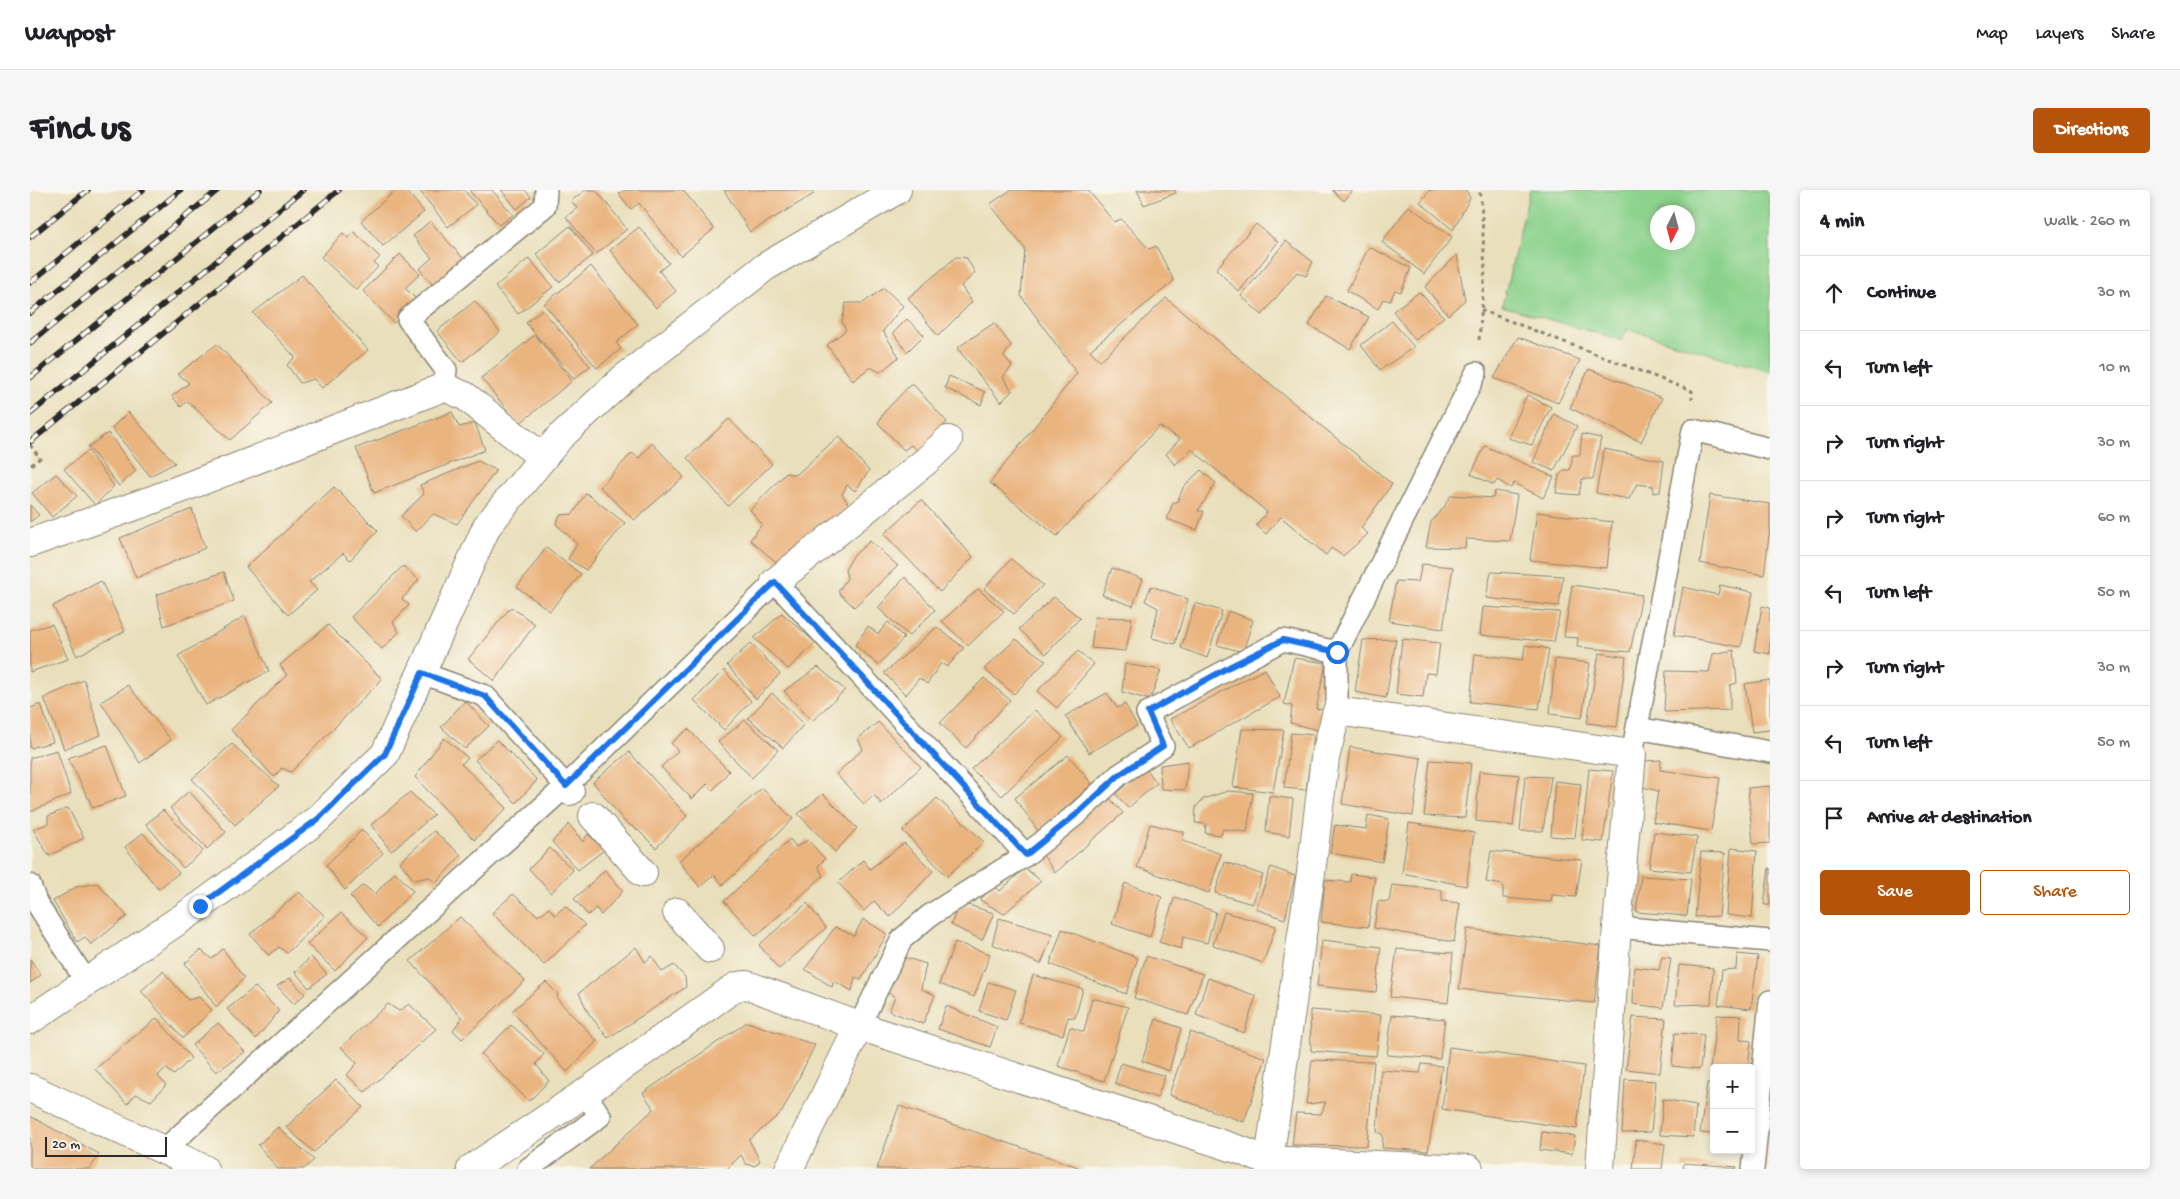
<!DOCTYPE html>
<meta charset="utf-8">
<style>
:root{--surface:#fff;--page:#f6f6f6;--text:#202124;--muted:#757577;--line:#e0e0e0;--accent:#b45309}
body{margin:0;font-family:"Gochi Hand",sans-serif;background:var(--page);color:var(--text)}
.controls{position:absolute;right:15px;bottom:15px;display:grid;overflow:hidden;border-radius:5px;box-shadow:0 2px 8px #0003}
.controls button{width:45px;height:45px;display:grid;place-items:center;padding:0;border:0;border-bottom:1px solid var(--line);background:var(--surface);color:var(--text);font:25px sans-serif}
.compass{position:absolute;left:1620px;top:15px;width:45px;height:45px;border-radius:50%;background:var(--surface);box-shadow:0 2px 8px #0003;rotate:186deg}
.scale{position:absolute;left:15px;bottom:12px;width:122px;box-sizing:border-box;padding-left:5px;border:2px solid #2b2b2b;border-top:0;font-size:14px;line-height:18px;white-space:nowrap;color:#2b2b2b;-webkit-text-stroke:4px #fbf7ec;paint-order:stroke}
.stop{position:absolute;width:15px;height:15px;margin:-11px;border:4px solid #1a73e8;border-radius:50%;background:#fff}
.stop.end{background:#1a73e8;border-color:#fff;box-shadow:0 1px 5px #0008}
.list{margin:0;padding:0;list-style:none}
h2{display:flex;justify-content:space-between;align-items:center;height:65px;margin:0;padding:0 20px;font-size:21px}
h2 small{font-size:16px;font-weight:400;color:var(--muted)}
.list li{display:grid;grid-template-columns:32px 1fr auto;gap:15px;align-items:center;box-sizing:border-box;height:75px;padding:0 20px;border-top:1px solid var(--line)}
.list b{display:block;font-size:19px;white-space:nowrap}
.list em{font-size:16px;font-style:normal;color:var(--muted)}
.actions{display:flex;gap:10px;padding:15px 20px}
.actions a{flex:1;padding:11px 0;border:1px solid var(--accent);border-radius:5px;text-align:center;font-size:18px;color:var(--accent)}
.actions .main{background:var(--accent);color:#fff}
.icon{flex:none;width:28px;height:28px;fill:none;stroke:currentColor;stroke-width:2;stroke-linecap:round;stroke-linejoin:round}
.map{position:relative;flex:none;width:1740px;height:979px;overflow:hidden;border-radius:5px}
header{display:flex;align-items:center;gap:30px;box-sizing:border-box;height:70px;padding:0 25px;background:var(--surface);border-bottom:1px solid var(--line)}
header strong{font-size:24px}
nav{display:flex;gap:28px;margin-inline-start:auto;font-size:18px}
.intro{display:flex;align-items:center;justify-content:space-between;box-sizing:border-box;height:120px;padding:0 30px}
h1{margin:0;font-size:35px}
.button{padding:12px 22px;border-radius:5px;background:var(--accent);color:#fff;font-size:18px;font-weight:700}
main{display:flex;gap:30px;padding:0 30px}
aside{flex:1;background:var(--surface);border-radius:5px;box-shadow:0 2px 8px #0003}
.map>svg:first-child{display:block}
</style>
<header>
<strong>Waypost</strong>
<nav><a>Map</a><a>Layers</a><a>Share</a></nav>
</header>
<div class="intro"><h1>Find us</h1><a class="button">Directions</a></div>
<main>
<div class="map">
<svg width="1740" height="979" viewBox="0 0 1740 979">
<rect width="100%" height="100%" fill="#fbf7ec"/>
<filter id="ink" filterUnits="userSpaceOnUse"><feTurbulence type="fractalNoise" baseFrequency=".02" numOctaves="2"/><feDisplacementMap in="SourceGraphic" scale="10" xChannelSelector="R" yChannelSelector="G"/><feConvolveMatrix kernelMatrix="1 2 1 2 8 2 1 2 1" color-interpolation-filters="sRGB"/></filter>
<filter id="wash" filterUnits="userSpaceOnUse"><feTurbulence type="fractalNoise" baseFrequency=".0096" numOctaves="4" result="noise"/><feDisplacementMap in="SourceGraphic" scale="20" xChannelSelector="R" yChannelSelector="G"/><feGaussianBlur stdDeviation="1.12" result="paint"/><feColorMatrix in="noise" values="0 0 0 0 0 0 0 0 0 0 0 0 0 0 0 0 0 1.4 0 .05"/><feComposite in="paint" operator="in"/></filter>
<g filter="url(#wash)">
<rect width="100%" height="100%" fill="#e9dfbb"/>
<!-- green -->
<path fill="#8bd28c" stroke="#5b7e5c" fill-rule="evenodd" d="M1500 0H1740V182L1598 139 1591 150 1472 116ZM1628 22H1658V52H1628Z"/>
<g id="blocks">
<!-- building -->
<path fill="#eab47f" d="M366 0H376L394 22 353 56 331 31Z
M389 0H434L446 15 418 37Z
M439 0H462L483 25 469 35Z
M471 0H495L501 7 487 19Z
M555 0H566L597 39 566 64 536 27 547 18 541 11Z
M594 0H653L684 39 651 66 609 13 601 19 589 4Z
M694 0H781L784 4 720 42Z
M981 0H1058L1084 32 1091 29 1119 59 1126 56 1144 91 1060 160 1070 171 1136 108 1362 294 1331 338 1338 344 1313 366 1301 358 1296 365 1251 327 1236 344 1226 335 1237 322 1161 259 1145 275 1136 264 1150 249 1129 236 1027 346 960 293 1047 183 991 106 995 59 960 14Z
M1107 0H1145L1146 3 1114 15Z
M1302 0H1323L1314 11Z
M1400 0H1436L1440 8 1423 40 1390 12Z
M1379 16 1422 47 1394 84 1352 52Z
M400 31 438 74 407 100 389 79 402 68 383 46Z
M1226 34 1248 52 1209 102 1186 79Z
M540 36 563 65 529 92 506 64Z
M609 37 639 73 629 81 646 101 626 118 580 60Z
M324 42 350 67 344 73 348 77 326 100 291 67 313 43 318 48Z
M1256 51 1283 72 1276 86 1267 82 1232 125 1211 106Z
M1339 57 1381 78 1371 102 1365 100 1360 111 1353 109 1348 119 1317 101Z
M370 64 390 84 375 98 387 110 364 133 333 101Z
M1427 65 1435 110 1418 125 1395 97Z
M926 67 937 68 945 83 931 96 942 112 908 146 878 108Z
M499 68 523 97 488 124 465 97Z
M561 76 608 134 586 153 591 159 567 178 514 114Z
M272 85 338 160 292 198 284 189 270 193 257 175 265 167 223 123Z
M854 98 873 116 853 141 869 167 850 182 840 177 823 191 797 155 816 140 812 132 816 113H833Z
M1389 102 1414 127 1385 150 1363 121Z
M1296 106 1339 127 1320 159 1279 135Z
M445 111 470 142 432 172 407 141Z
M512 119 560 176 544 189 496 133Z
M877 129 894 145 877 162 863 143Z
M1362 131 1384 157 1350 180 1331 155Z
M964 133 981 155 974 166 982 176 973 187 982 201 971 212 927 158Z
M505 145 542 191 489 234 451 188Z
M1488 147 1550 170 1528 213 1464 188Z
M187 154 242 213 200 250 157 211 151 217 142 206 159 193 148 184Z
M1559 179 1632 208 1611 252 1540 218Z
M919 186 955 202 951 215 915 198Z
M882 193 917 232 889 262 881 255 874 260 848 233 855 221Z
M1497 205 1521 217 1502 255 1478 248Z
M98 222 145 273 120 286 82 238Z
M422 222 429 237 445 233 455 260 344 303 326 258Z
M1524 224 1547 236 1524 281 1503 272Z
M699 229 742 274 698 316 657 268Z
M78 243 106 281 89 296 58 257Z
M1552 244 1571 248 1563 289H1552L1549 305 1526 303 1529 286 1534 280H1540L1543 265H1550Z
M809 246 839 281 825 301 817 295 812 304 819 315 751 376 720 350 732 334 720 320 756 283 766 285Z
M622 253 654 287 604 330 570 297 602 263 609 268Z
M1455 256 1524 287 1513 308 1484 293 1481 298 1467 290 1464 295 1441 284Z
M1574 259 1634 271 1630 302 1623 303V296L1607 294 1599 309 1566 303Z
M58 261 84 296 65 315 34 279Z
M448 271 466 280 427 334 403 324 386 342 371 326 394 304 390 295Z
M1171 280 1186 293 1168 321H1174L1167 340 1137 329 1143 312H1147L1154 296Z
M26 284 47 306 22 327 2 303Z
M304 297 348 341 320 370 313 363 279 392 287 400 258 425 216 377Z
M1465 301 1487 305 1480 351 1436 349 1435 358 1396 357 1401 332 1414 317 1421 305 1463 308Z
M556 303 595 333 556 380 538 369 547 354 526 334 530 325 543 324Z
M1680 305 1740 314V338L1734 385 1670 373Z
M891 310 943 367 910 402 854 344Z
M0 315 9 325 0 332Z
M162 319 175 358 106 388 90 348Z
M1507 322 1582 332 1577 378 1500 370Z
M840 351 868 376 824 417 808 402 817 388 815 380 823 366Z
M516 358 551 384 520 421 487 397Z
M981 369 1013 395 984 424 954 399Z
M1392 374 1423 377 1413 439 1359 431 1366 391 1388 392Z
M373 376 389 390 372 409 379 415 363 432 369 442 352 459 321 427Z
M1082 378 1113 389 1103 416 1072 405Z
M194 382 204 411 134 436 126 405Z
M1461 382 1533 386 1529 416 1456 408Z
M875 387 905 420 879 446 848 418Z
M71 391 95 441 47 466 23 416Z
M1542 395 1612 405 1600 462 1547 457 1548 448 1534 447Z
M1690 395 1723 402 1711 457 1644 445 1653 397 1688 405Z
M1121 396 1158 409 1145 454 1122 448 1128 418 1115 411Z
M948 399 974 421 938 456 912 431Z
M1024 407 1050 428 1016 464 989 439Z
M1165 413 1192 421 1177 468 1151 458Z
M1732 416 1740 418V464L1724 461Z
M481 417 505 434 464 491 438 469Z
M1453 417 1530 422 1524 452 1450 445Z
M1198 421 1223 430 1213 462 1187 455Z
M752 423 786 453 758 479 724 448Z
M215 426 239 481 176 515 148 466Z
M1065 427 1102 428 1096 461 1061 458Z
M858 432 874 448 848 475 825 455 838 436 848 444Z
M22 434 38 469 0 482V440Z
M298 435 352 489 261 582 252 578 244 587 201 540 257 485 250 475Z
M907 437 934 458 917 477 911 473 897 494 889 488 876 505 854 483Z
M986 449 1016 471 984 504 954 479Z
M1366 449 1356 508 1325 502 1333 450Z
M1372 449 1410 453 1406 484 1396 483 1393 507 1366 504Z
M721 453 750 484 726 509 697 475Z
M1495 455 1519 459 1509 519 1440 512 1445 464 1493 470Z
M1704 460 1707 493 1700 495V520L1634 522 1636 481 1679 482 1683 464Z
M1048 461 1064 474 1027 518 1007 501Z
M1569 463 1596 467 1587 537 1557 533Z
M1264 468 1296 473 1286 519 1293 520 1288 540 1260 533 1262 516 1254 514Z
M1525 469 1560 473 1552 528 1520 524Z
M1095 474 1131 480 1120 510 1092 502Z
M788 477 815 500 782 531 754 501Z
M1235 479 1250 507 1159 558 1140 529Z
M694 480 721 511 694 540 664 510Z
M954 488 980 510 936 558 910 533Z
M54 490 71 545 34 559 14 508Z
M1740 490V540L1722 542 1715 494Z
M98 495 141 550 110 573 71 512Z
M742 503 774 534 753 558 718 528Z
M1077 503 1087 518 1095 514 1107 536 1059 563 1035 526Z
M435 511 459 536 435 559 411 537Z
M11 514 23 552 0 558V518Z
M1005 520 1033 547 972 606 941 579Z
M715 530 748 560 722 588 688 552Z
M848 532 891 577 851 614 844 605 834 614 806 584 833 559 828 549Z
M658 539 699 581 683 600 677 594 662 609 631 577 648 561 641 553Z
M1212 539 1254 540 1243 602 1203 597Z
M1261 543 1284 545 1276 600 1254 598Z
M414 548 438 568 431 574 477 618 444 650 385 587Z
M467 550 507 590 486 613 445 570Z
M202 554 249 596 205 635 162 589Z
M77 555 96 606 63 618 38 568Z
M1320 557 1391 568 1383 626 1312 614Z
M27 560 41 604 0 622V568Z
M599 562 657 626 626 658 609 641 595 632 563 592Z
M1038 565 1062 594 1009 642 985 608Z
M1400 570 1441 573 1435 628 1394 626Z
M1631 570 1630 580 1690 588 1681 641 1623 632 1628 601 1613 597 1615 571Z
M1158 571 1155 600 1131 599 1130 575Z
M1115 577 1127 593 1098 618 1084 602Z
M1559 579 1583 581 1573 652 1552 650Z
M1449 581 1489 585 1483 636 1446 631Z
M1495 586 1521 587 1513 641H1490Z
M1525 591 1551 594 1545 648 1521 646Z
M1740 596V653L1723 654 1718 598Z
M732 598 763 629 693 695 684 685 670 697 649 671Z
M159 601 196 642 177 659 140 618Z
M1198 601 1223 603 1217 642 1193 639 1191 645 1175 643 1176 634 1165 633 1166 617 1173 609Z
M380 602 404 625 361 661 341 635Z
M793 604 827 638 805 662 768 624Z
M1076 604 1093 623 1025 683 1011 662Z
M1239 606 1263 609 1259 646 1236 642Z
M907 608 954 652 917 686 873 641Z
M38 618 54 648 19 666 3 639 18 634V626Z
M133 620 173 661 153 678 116 634Z
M1338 625 1359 629 1352 672 1300 663 1305 635 1336 639Z
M1379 633 1444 643 1436 696 1372 683Z
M539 634 553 652 558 644 574 660 548 680 522 652Z
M1120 634 1154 642 1153 651 1191 664 1179 703 1107 677Z
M332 640 353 663 315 700 296 675Z
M404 641 431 665 406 693 399 687 384 690 370 672Z
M1624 642 1667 647 1661 682 1619 678Z
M113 643 149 683 128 699 95 657Z
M760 649 766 657 778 650 795 669 788 676 793 686 726 746 694 711Z
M874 653 903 681 860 727 844 711 834 721 808 693 833 670 840 679Z
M520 658 543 680 521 703 499 679Z
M1701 658 1727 661 1722 728 1696 725Z
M1461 661 1552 670 1546 707 1522 705 1521 712 1473 708V695L1456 692Z
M1671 662 1695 663 1689 726 1665 727Z
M1195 672 1233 685 1222 714 1185 703Z
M1241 677 1265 686 1255 729 1226 719Z
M995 678 1011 691 974 724 950 710 964 695 970 701Z
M1739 678H1740V715H1734Z
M575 680 593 701 571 725 566 718 558 725 544 709Z
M365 682 383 701 348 737 320 706 333 695 345 704Z
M1321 684 1345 687 1338 737 1291 732 1295 690 1320 692Z
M1611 686 1661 689 1657 726 1606 722Z
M67 693 97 726 61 755 55 747 47 752 23 711 46 697Z
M1095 693 1132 707 1120 747 1082 734Z
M1362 695 1412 700V711L1430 713 1424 752 1344 738 1348 711 1359 712Z
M269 702 295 726 257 763 249 757 238 765 220 744Z
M483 704 508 726 519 718 525 725 535 716 555 735 514 775 462 723Z
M1145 707 1186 722 1177 753 1153 747 1151 759 1129 752Z
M777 713 796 738 749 779 729 755Z
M938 715 964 723 952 750 921 735 927 719Z
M1194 722 1246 736 1233 773 1183 755Z
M311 723 338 747 305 781 277 754Z
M430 727 495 791 432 849 423 840 432 828 380 771Z
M969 728 1023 744 1011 774 962 754Z
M833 729 857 744 831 790 825 787 822 801 804 791 802 797 775 779 805 737 824 746Z
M1032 739 1108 768 1096 804 1020 774Z
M1437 739 1571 756 1564 813 1429 799Z
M1292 750 1351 757 1346 802 1287 796Z
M925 752 960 764 944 807 909 794Z
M606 757 615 772 622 766 632 782 644 775 655 787 656 797 578 848 559 824 549 803Z
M193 759 214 788 186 817 155 773 171 760 182 769Z
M1367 759 1423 763 1418 813 1360 807Z
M1707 764 1728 766 1721 819 1688 815 1692 780 1706 779Z
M1116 766 1173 784 1158 825 1104 808Z
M281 767 297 784 279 798 265 782Z
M874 767 896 774 891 799 905 805 893 834 859 821 865 807 857 802Z
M1632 767 1641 768 1633 818 1603 814 1604 777 1629 780Z
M0 769 11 785 0 793Z
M1649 775 1683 778 1681 814 1645 815Z
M133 781 158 810 169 807 182 820 153 848 111 801Z
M1003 785 1053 799 1045 828 1038 827 1033 845 989 833Z
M260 788 275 804 264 814 247 796Z
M1178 788 1226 806 1214 843 1166 825Z
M516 792 528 804 527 809 567 851 537 882 482 821Z
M958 792 986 800 976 830 949 821Z
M225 797 249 821 226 849 197 819Z
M1062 808 1098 817 1074 891 1028 876 1040 837 1054 842Z
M358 814 369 821 379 814 406 839 335 902 317 885 327 873 311 857Z
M916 816 967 837 960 857 908 839Z
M1280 820 1351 825 1346 866 1281 861Z
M1362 825 1415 829 1410 869 1357 865Z
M1687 825 1711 826 1710 850 1721 851 1718 878 1680 879Z
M1603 827 1636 829 1630 883 1596 879Z
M127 828 161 868 144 885 135 878 128 886 136 895 121 911 106 904 97 914 65 879Z
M1126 829 1151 838 1139 881 1112 871Z
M717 832 785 855 752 922 719 950 730 971 725 976 716 974 711 965 697 979H559L624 919 613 903Z
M188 833 215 862 186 882 162 855Z
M481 835 514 864 506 874 519 891 499 911 451 864Z
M1160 842 1236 868 1214 932 1139 905Z
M1645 843 1674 845 1670 879 1642 876Z
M1419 857 1554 876 1547 939 1412 919Z
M1282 870 1344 872 1337 956 1262 955 1266 923 1291 924 1296 912 1276 914Z
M1091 873 1135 886 1127 908 1085 893Z
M1392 874 1412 876 1398 961 1352 958 1353 945 1347 942 1351 880 1390 883Z
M1595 889 1626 891 1621 942 1592 943Z
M306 890 333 917 284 962 256 937Z
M1677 893H1684V944L1670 943Z
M1633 909 1666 915 1663 947 1630 945Z
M869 916 1054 979H847Z
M0 926 69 964 60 979H0Z
M248 937 284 970 274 979H248L228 955Z
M1512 942 1545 946 1542 964 1510 960Z
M1606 950 1635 954 1632 979H1603Z
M1654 973 1707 977 1706 979H1653Z"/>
</g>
</g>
<g filter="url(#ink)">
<use href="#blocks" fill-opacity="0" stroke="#8a8573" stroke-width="1"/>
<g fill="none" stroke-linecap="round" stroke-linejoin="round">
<!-- service casing -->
<g stroke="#8a8573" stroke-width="24">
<path id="service" d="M414 197 416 180 378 129 515 16 516 0
M392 483 455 506 536 596
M1307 521V462L1446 183
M1607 538 1740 562
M1602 564 1663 240 1740 259
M0 695 6 712 57 793
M1587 737 1740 751
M829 836 872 749 899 726 996 665 1048 623 1089 585 1133 556 1117 523 1253 450 1307 462
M134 960 536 596 745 392 996 665
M498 979 570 926 555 903
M1723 979 1740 811"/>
</g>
<!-- pedestrian casing -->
<g stroke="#8a8573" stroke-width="30">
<path id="pedestrian" d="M563 626 613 683
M647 722 680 759"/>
</g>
<!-- minor casing -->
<g stroke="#8a8573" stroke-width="30">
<path id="minor" d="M0 353 122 310 414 197 435 206 513 268
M745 392 896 271 918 250
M536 596 540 601
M0 898 174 979
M441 979 555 903 701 800 708 796 717 795 829 836 1210 960 1235 970 1439 979
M759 979 829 836
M1241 979 1235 970 1241 956 1281 683 1295 568 1307 521 1602 564 1587 737 1570 979"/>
</g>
<!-- tertiary casing -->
<g stroke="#8a8573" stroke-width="30">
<path id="tertiary" d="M0 830 170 716 288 629 355 564 457 336 530 247 593 189 735 77 867 0"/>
</g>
<!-- path -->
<path stroke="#8a8573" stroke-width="3" stroke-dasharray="4 4" stroke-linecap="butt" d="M1451 120 1662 201V209
M1449 150 1455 80 1451 9 1449 0
M0 255 10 268 0 276"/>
<!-- service -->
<use href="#service" stroke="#fff" stroke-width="21"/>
<!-- pedestrian -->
<use href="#pedestrian" stroke="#fff" stroke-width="28"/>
<!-- minor -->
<use href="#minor" stroke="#fff" stroke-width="28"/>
<!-- tertiary -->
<use href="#tertiary" stroke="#fff" stroke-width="28"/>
<!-- rail casing -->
<g stroke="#2b2b2b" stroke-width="5.5">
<path id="rail" d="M0 47 58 0
M0 93 113 0
M0 123 151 0
M0 153 188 0
M0 188 230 0
M0 224 273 0
M0 252 309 0"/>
</g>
<!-- rail -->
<use href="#rail" stroke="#fbf7ec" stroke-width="4" stroke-dasharray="11" stroke-linecap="butt"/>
</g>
</g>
<g fill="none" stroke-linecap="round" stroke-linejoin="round" filter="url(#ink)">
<!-- route -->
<path stroke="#1a73e8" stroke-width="6" d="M170 716 288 629 355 564 392 483 455 506 536 596 745 392 996 665 1048 623 1089 585 1133 556 1118 522 1199 477 1253 450 1307 462"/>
</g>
</svg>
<div class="controls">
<button>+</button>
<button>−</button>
</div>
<svg class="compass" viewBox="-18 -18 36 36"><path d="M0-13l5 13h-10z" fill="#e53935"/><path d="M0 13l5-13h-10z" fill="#757577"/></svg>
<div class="scale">20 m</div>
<div class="stop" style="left:1307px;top:462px"></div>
<div class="stop end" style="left:170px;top:716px"></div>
</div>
<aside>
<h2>4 min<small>Walk · 260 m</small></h2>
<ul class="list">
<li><svg class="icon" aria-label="ahead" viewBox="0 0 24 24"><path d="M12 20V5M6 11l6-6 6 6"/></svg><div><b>Continue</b></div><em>30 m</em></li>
<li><svg class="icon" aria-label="left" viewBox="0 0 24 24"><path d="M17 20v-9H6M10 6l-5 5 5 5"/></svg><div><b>Turn left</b></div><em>10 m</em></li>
<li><svg class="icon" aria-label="right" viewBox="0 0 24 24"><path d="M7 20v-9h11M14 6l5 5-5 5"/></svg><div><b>Turn right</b></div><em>30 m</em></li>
<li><svg class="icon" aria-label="right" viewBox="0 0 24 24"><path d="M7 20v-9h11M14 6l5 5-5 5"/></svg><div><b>Turn right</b></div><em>60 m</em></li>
<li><svg class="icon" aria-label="left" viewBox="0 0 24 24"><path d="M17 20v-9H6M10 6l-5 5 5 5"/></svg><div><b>Turn left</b></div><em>50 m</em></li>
<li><svg class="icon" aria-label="right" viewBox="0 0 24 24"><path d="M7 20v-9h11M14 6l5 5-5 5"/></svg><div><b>Turn right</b></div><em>30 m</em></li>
<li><svg class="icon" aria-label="left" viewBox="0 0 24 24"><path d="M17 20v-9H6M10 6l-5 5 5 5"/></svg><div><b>Turn left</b></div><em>50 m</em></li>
<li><svg class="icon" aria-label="arrive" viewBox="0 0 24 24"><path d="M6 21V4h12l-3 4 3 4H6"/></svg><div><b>Arrive at destination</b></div></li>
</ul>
<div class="actions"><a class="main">Save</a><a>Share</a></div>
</aside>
</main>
